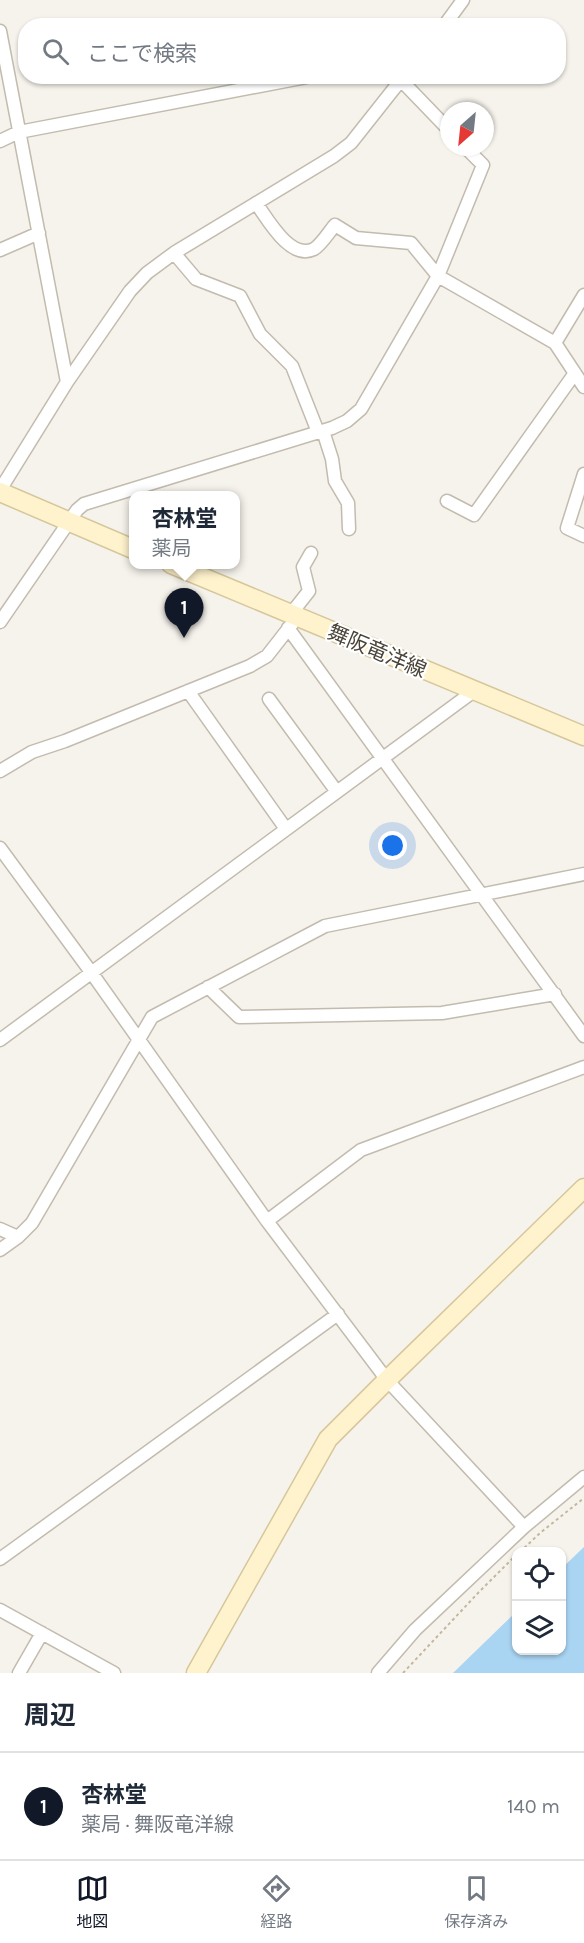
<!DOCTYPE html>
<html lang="ja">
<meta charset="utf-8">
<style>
:root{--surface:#fff;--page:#f2f2f3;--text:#1f2937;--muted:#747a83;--line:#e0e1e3;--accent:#111827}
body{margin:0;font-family:Karla,"Noto Sans JP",sans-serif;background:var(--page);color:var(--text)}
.controls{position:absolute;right:18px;bottom:18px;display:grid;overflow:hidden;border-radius:12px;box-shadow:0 2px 4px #0004}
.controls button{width:54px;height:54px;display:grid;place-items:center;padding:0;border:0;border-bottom:2px solid var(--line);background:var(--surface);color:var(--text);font:30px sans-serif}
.compass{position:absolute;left:440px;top:102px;width:54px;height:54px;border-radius:50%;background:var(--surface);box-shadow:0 2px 4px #0004;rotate:207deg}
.you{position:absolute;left:393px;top:846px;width:21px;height:21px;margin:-15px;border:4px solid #fff;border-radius:50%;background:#1a73e8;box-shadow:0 0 0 9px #1a73e833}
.badge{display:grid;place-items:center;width:39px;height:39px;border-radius:50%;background:var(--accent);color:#fff;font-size:20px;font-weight:700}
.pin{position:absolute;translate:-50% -50px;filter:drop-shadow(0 2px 3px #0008)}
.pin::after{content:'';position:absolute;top:32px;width:21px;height:18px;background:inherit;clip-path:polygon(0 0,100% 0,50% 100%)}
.popup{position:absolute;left:129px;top:491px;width:111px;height:78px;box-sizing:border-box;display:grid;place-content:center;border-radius:12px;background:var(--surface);filter:drop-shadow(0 2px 4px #0005);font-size:20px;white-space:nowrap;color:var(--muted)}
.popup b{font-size:22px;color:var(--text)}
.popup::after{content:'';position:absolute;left:50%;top:100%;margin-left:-12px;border:12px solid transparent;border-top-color:var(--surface)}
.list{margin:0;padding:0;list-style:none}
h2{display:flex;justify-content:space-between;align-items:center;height:78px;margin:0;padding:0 24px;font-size:26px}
h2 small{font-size:20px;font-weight:400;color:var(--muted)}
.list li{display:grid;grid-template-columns:39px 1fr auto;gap:18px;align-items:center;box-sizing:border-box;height:108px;padding:0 24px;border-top:2px solid var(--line)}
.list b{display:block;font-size:22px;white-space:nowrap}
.list p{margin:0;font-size:20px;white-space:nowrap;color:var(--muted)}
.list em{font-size:20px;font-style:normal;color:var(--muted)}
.icon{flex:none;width:33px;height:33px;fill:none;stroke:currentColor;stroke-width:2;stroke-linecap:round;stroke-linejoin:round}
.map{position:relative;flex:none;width:584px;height:1673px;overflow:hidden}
.search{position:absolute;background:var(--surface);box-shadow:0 2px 4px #0004;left:18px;right:18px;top:18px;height:66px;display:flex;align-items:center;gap:15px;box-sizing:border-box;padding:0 21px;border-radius:24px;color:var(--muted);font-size:22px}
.sheet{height:186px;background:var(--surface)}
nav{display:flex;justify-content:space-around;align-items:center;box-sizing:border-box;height:84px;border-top:2px solid var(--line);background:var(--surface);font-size:16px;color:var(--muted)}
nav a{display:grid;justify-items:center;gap:3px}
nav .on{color:var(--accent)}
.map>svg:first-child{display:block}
</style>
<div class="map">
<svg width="584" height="1673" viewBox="0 0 584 1673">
<rect width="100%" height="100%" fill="#f6f3ec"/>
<!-- water -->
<path fill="#a9d4f2" d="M584 1547V1673H453L516 1612V1650H562V1568Z"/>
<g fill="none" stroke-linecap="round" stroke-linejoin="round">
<!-- street casing -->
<g stroke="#c2bbae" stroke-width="15">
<path id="street" d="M444 26 463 0
M0 31 67 382
M397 76 449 130
M0 141 19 132 312 76
M256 203C267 218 290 261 314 249 321 245 329 232 335 225L356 238 411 243 438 276 555 343 584 387
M0 250 39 233
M174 253 196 279 240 296 260 334 292 366 318 432
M555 343 584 295
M323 431 332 459 335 481 348 503 349 529
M584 474 567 528 584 536
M0 490 67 382 130 291 147 273 174 253 334 156 351 143 404 76
M447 501 474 515 575 373
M290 615 309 591 303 567 311 553
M0 622 77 510 84 504 332 428 347 421 361 409 438 276 483 165 465 147
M288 628 584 1036
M188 691 286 829
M269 699 337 792
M0 771 32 752 65 741 250 666 267 656 292 624
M0 848 91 972 267 1221 387 1380 524 1527 415 1630 378 1673
M208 987 239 1017 442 1013 555 994
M0 1040 474 691
M267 1221 361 1150 584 1067
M0 1229 18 1237
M0 1250 18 1237 32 1223 152 1017 325 926 584 874
M524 1527 584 1477
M0 1559 338 1314
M0 1610 114 1673
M19 1673 42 1633"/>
</g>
<!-- secondary casing -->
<g stroke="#d6c79b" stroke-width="21">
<path id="secondary" d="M0 492 133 549
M171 564 584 736
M196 1673 328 1439 387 1380 584 1188"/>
</g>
<!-- path -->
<path stroke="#c4b79f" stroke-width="2" stroke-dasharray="3 3" stroke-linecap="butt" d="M520 1552 540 1533 584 1498
M403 1673 479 1592 516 1555"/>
<!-- street -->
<use href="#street" stroke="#fff" stroke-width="12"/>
<!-- secondary -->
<use href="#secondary" stroke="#fff3cd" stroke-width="18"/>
</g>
<g text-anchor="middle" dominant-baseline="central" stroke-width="4.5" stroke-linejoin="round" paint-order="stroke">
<!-- street labels -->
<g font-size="21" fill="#4b4439" stroke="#fff">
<text transform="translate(377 651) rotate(23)">舞阪竜洋線</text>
</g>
</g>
</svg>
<div class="controls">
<button><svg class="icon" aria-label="locate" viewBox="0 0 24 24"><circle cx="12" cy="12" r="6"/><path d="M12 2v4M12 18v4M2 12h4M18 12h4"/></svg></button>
<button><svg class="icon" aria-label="layers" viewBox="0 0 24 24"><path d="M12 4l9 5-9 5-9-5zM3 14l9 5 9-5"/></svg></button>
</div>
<svg class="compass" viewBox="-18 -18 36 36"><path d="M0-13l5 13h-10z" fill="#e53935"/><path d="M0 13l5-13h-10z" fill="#747a83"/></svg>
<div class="you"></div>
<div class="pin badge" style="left:184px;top:638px">1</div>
<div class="popup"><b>杏林堂</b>薬局</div>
<div class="search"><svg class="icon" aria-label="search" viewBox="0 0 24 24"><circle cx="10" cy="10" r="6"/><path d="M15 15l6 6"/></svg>ここで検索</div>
</div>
<section class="sheet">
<h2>周辺<small></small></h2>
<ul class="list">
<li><span class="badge">1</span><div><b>杏林堂</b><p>薬局 · 舞阪竜洋線</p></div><em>140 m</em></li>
</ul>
</section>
<nav>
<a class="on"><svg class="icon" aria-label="map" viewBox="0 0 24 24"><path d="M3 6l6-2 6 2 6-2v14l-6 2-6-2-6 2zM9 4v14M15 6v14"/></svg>地図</a>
<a><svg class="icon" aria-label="directions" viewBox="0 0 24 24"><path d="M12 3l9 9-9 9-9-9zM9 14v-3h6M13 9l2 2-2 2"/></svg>経路</a>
<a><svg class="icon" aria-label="saved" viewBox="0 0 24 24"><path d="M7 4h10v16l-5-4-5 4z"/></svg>保存済み</a>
</nav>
